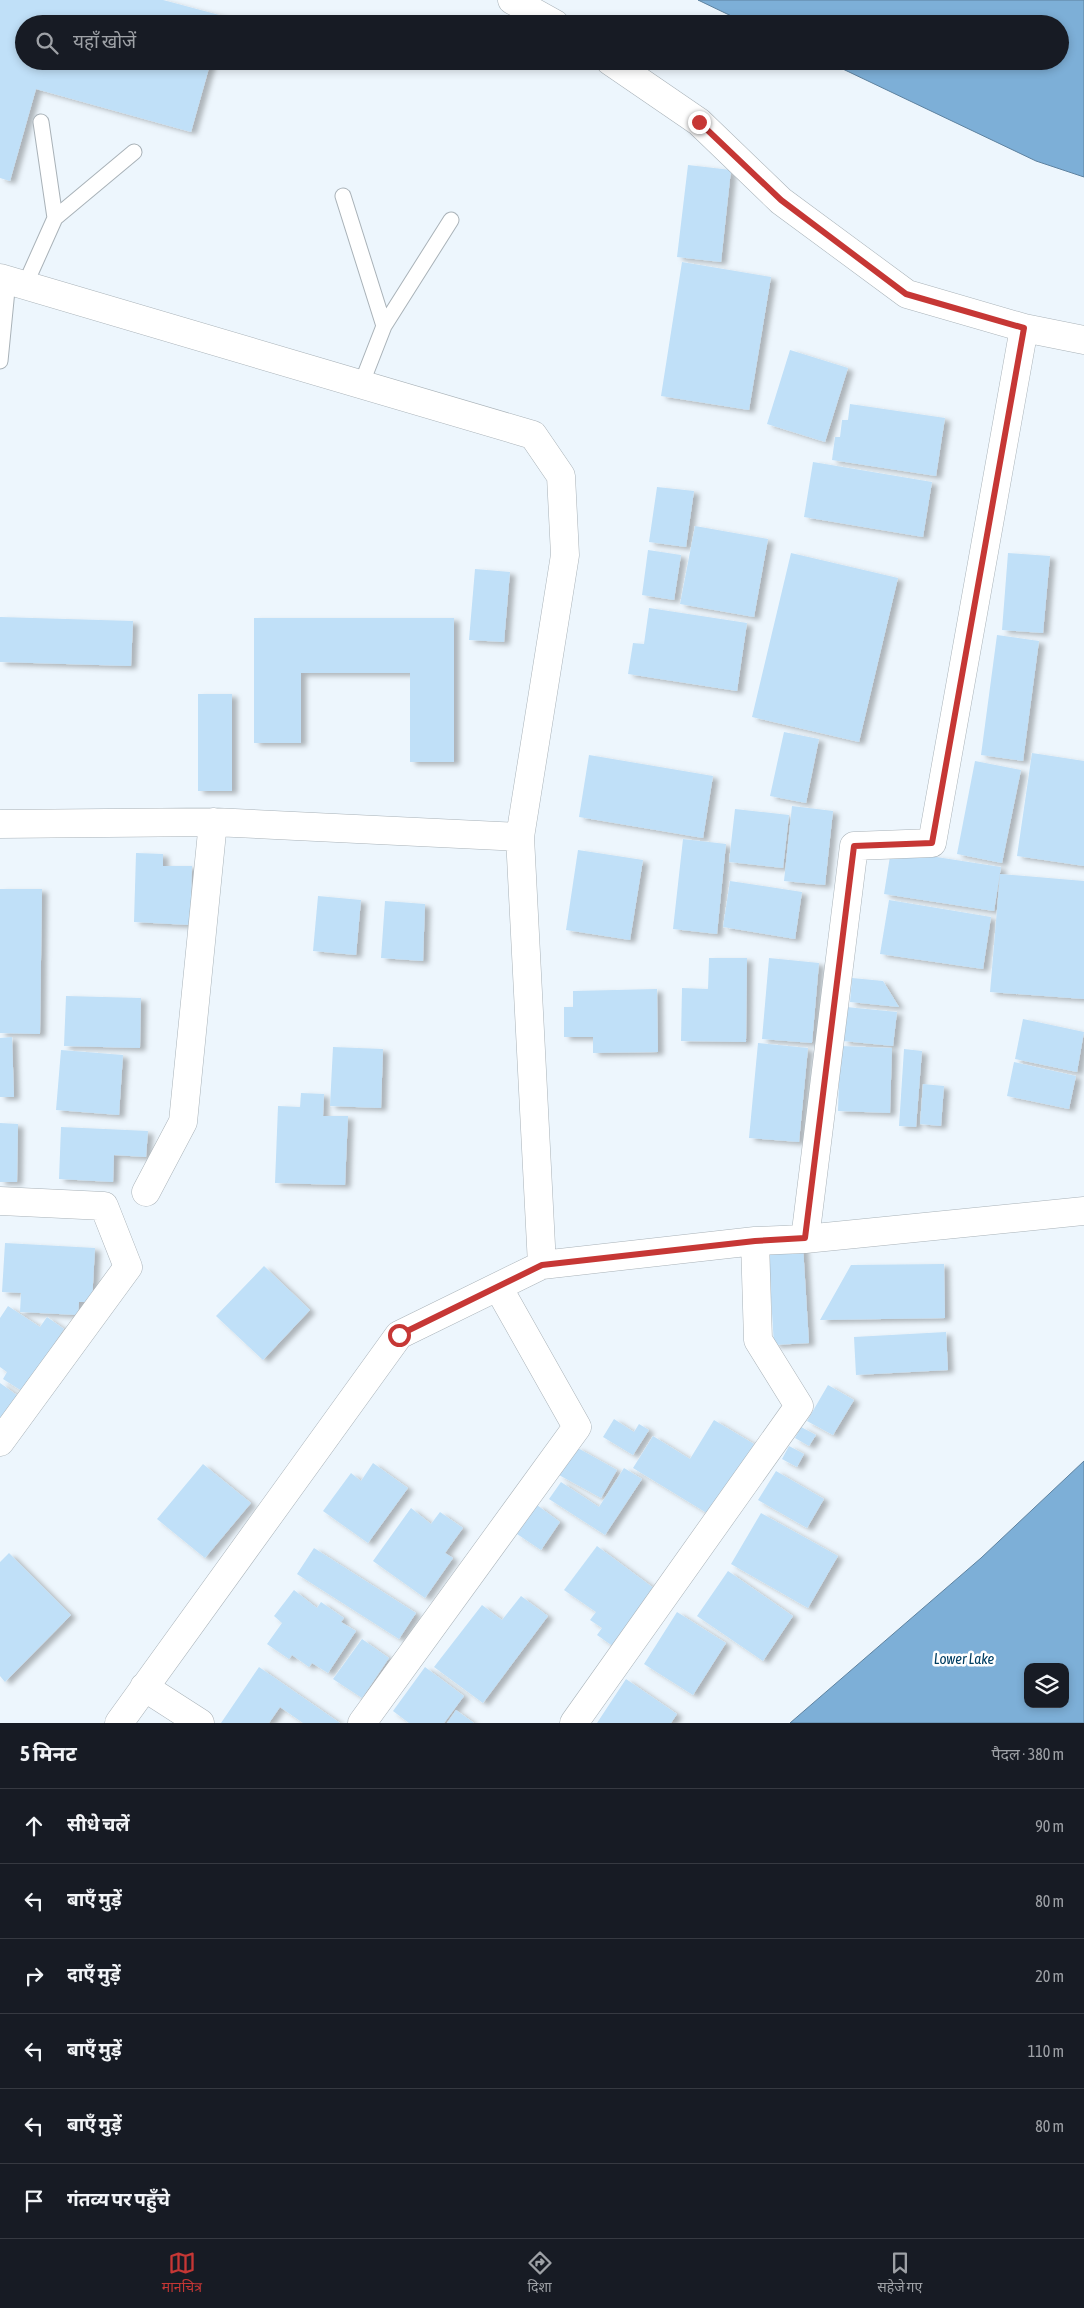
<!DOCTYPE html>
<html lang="hi">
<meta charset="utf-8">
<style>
:root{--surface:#171b24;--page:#20242c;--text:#f1f3f6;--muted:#9ea1a6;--line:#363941;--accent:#c63735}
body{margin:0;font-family:"Asap Condensed","Noto Sans Devanagari",sans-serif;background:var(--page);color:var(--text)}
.controls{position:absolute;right:15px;bottom:15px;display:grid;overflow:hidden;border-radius:10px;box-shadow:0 2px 8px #0003}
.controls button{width:45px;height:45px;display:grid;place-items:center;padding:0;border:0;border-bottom:1px solid var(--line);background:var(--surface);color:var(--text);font:25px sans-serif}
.stop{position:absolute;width:15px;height:15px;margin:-11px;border:4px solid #c63735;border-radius:50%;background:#fff}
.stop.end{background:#c63735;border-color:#fff;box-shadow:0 1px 5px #0008}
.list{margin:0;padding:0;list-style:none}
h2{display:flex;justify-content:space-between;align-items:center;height:65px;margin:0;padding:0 20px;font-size:21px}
h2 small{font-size:16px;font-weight:400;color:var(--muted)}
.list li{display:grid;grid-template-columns:32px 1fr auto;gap:15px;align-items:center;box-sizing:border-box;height:75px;padding:0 20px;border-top:1px solid var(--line)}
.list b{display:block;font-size:19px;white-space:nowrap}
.list em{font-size:16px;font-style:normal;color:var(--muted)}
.icon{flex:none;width:28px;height:28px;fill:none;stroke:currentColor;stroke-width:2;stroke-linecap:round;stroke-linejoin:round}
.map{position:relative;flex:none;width:1084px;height:1723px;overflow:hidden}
.search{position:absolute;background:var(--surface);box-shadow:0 2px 8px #0003;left:15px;right:15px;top:15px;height:55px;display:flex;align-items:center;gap:12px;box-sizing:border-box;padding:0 18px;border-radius:28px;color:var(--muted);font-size:19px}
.sheet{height:515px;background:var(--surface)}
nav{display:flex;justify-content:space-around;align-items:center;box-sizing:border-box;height:70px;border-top:1px solid var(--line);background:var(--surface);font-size:14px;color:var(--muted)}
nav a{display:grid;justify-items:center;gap:2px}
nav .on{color:var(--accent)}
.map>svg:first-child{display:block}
</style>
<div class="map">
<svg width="1084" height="1723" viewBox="0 0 1084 1723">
<defs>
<filter id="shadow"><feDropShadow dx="5.5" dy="3" stdDeviation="2.5" flood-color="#0004"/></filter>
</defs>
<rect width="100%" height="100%" fill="#edf6fd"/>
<!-- water -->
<path fill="#7dafd7" stroke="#5e829f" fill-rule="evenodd" d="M698 0H1084V177L1036 161 826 61H1060V24H748Z
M1084 1461V1723H790L981 1558ZM1028 1667H1065V1704H1028Z"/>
<!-- building -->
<path fill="#c0e0f8" filter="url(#shadow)" d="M0 0H163L223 16 221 24H24V61H211L191 132 36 89 10 181 0 178Z
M688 165 731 170 721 262 677 257Z
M682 262 771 277 749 410 661 396Z
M790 350 848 368 825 442 767 424Z
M850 404 945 418 936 476 832 460 835 437H840L842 420H848Z
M813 462 932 482 923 537 804 517Z
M657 487 694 491 686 547 649 542Z
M695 526 768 539 754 617 680 604Z
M648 550 681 555 674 600 642 595Z
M791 553 898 578 859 742 752 717Z
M1008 553 1050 556 1043 633 1002 630Z
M475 569 510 572 504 642 469 640Z
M649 608 747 623 737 691 628 674 633 643 644 644Z
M0 617 133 621 131 666 0 662Z
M254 618H454V762H410V673H301V743H254Z
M997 635 1039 641 1023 761 981 755Z
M198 694H232V791H198Z
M784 732 819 739 806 803 770 796Z
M1032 753 1084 761V866L1017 856Z
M589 755 713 776 703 838 579 817Z
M975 761 1021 770 1002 863 957 854Z
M792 806 833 811 825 885 784 881Z
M735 809 789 815 783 868 729 862Z
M683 839 726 844 717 934 673 929Z
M578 850 643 860 630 940 566 930Z
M891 850 1001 867 994 911 884 894Z
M136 853 163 854V866H192L190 925 134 922Z
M1000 874 1084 881V999L990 992Z
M730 881 802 892 795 939 723 927Z
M0 889H42L40 1034 0 1033Z
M318 896 361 900 356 955 313 951Z
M889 900 991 917 983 969 880 954Z
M385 901 425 904 423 961 381 958Z
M709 958H747L746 1042 681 1041 682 988 708 989Z
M769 958 819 963 812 1043 762 1039Z
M852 978 883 981 899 1007 850 1002Z
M657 989 658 1052 593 1053V1037H564V1007H573V991Z
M66 996 141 998 140 1048 64 1046Z
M846 1007 897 1012 893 1046 843 1041Z
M1023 1019 1084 1032 1077 1072 1015 1059Z
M12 1037 14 1097H0V1038Z
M758 1043 808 1048 799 1142 749 1138Z
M840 1046 892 1048 890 1113 838 1111Z
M333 1047 383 1049 381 1108 330 1106Z
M904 1049 922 1051 916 1127 899 1126Z
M61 1050 123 1055 119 1115 56 1110Z
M1014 1062 1076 1076 1069 1109 1007 1096Z
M923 1084 944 1086 941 1126 920 1124Z
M301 1093 324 1094 323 1116H348L345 1185 275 1183 278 1106 300 1107Z
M0 1123 18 1124 17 1182H0Z
M61 1127 148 1131 146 1157 114 1155 113 1182 59 1179Z
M5 1243 95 1248 92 1302H79L78 1315 20 1312 21 1293 2 1292Z
M803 1246 809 1343 774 1345 768 1248Z
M944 1264 945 1318 820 1320 851 1265Z
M264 1266 310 1310 263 1360 216 1316Z
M8 1306 40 1327 47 1317 64 1329 22 1391 3 1379 7 1372 0 1367V1318Z
M946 1332 948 1370 856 1375 854 1337Z
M0 1383 21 1398 0 1429Z
M828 1385 854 1400 833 1435 807 1421Z
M614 1419 634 1432 639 1424 649 1430 633 1455 603 1437Z
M714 1420 754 1444 710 1515 633 1468 653 1436 690 1459Z
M801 1427 816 1435 809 1446 795 1438Z
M789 1446 804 1454 797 1467 782 1459Z
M576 1447 617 1470 601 1498 559 1475Z
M373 1463 408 1488 368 1543 323 1511 351 1473 361 1481Z
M203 1464 251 1503 205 1558 157 1519Z
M624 1468 642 1479 605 1535 549 1499 561 1482 599 1507Z
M776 1471 824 1499 807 1528 758 1500Z
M537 1505 560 1522 541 1550 517 1534Z
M411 1508 431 1524 440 1512 463 1528 445 1553 453 1558 425 1598 373 1561Z
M761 1513 838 1556 808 1608 731 1564Z
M597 1546 659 1592 617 1649 597 1635 602 1628 590 1620 596 1612 564 1590Z
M314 1548 416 1613 399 1639 297 1574Z
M9 1553 71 1615 5 1682 0 1676V1562Z
M728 1571 793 1616 763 1661 697 1616Z
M294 1590 317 1608 321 1602 344 1618 341 1622 356 1631 328 1673 312 1663 309 1667 292 1655 289 1659 267 1644 282 1623 274 1616Z
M521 1596 548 1616 483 1703 434 1667 482 1605 502 1620Z
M677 1612 726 1643 693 1695 644 1664Z
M362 1639 389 1658 362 1698 333 1679Z
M259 1667 340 1723H303L280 1707 269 1723H221Z
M425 1667 464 1696 444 1723H409L393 1711Z
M626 1679 677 1714 671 1723H597Z
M456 1710 474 1723H447Z"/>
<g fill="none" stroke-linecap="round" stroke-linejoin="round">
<!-- lane casing -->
<g stroke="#a9b2b8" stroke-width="17">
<path id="lane" d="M343 196 384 326 361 385
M55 218 134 152
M25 285 55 218 41 122
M384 326 451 220
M0 361 8 280"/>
</g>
<!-- street casing -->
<g stroke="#a9b2b8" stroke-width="29">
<path id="street" d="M512 0 555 24
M610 61 699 122 781 201 907 294 1024 328 1084 340
M0 278 533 435 561 476 565 555 520 837 542 1265
M0 824 213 822 520 837
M146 1192 183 1122 213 822
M0 1201 104 1206 128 1267 0 1442
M805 1239 854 846 932 843 1024 328
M144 1687 200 1723
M119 1723 399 1335 542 1265 755 1241 805 1239 1084 1211
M362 1723 577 1427 498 1287
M574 1723 799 1406 758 1340 755 1241"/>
</g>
<!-- lane -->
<use href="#lane" stroke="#fff" stroke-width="15"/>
<!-- street -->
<use href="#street" stroke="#fff" stroke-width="28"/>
</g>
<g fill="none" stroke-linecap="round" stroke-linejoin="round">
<!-- route -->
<path stroke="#c63735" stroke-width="6" d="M399 1335 542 1265 755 1241 805 1238 854 846 932 843 1024 328 906 294 781 200 699 122"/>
</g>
<g text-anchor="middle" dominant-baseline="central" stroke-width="5" stroke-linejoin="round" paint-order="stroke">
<!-- water labels -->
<g font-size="15" font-style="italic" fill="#003e63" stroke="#fff">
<text x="964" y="1658">Lower Lake</text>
</g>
</g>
</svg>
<div class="controls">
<button><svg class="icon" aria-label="layers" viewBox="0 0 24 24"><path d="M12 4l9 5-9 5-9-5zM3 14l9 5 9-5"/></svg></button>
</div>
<div class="stop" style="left:399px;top:1335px"></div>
<div class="stop end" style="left:699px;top:122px"></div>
<div class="search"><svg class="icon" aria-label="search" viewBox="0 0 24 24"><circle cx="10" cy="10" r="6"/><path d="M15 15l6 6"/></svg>यहाँ खोजें</div>
</div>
<section class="sheet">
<h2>5 मिनट<small>पैदल · 380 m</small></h2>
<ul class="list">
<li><svg class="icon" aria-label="ahead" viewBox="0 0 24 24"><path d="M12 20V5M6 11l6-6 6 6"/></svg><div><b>सीधे चलें</b></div><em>90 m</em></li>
<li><svg class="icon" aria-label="left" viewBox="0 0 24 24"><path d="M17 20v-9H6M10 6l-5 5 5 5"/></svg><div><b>बाएँ मुड़ें</b></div><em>80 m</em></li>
<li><svg class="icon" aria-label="right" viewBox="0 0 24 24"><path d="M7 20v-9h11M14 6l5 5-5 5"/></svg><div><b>दाएँ मुड़ें</b></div><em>20 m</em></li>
<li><svg class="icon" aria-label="left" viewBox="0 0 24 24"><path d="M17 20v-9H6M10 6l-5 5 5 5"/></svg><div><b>बाएँ मुड़ें</b></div><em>110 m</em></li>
<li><svg class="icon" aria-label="left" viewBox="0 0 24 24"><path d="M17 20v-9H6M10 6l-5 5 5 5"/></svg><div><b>बाएँ मुड़ें</b></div><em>80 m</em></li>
<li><svg class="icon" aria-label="arrive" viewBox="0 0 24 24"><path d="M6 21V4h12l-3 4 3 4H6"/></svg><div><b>गंतव्य पर पहुँचे</b></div></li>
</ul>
</section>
<nav>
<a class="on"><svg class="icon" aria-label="map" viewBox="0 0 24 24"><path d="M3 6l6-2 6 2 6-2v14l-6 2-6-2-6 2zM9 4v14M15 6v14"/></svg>मानचित्र</a>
<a><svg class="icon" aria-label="directions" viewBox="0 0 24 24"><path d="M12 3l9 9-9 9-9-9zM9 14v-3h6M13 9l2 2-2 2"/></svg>दिशा</a>
<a><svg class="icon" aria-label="saved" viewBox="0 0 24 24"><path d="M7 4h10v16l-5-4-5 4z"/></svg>सहेजे गए</a>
</nav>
